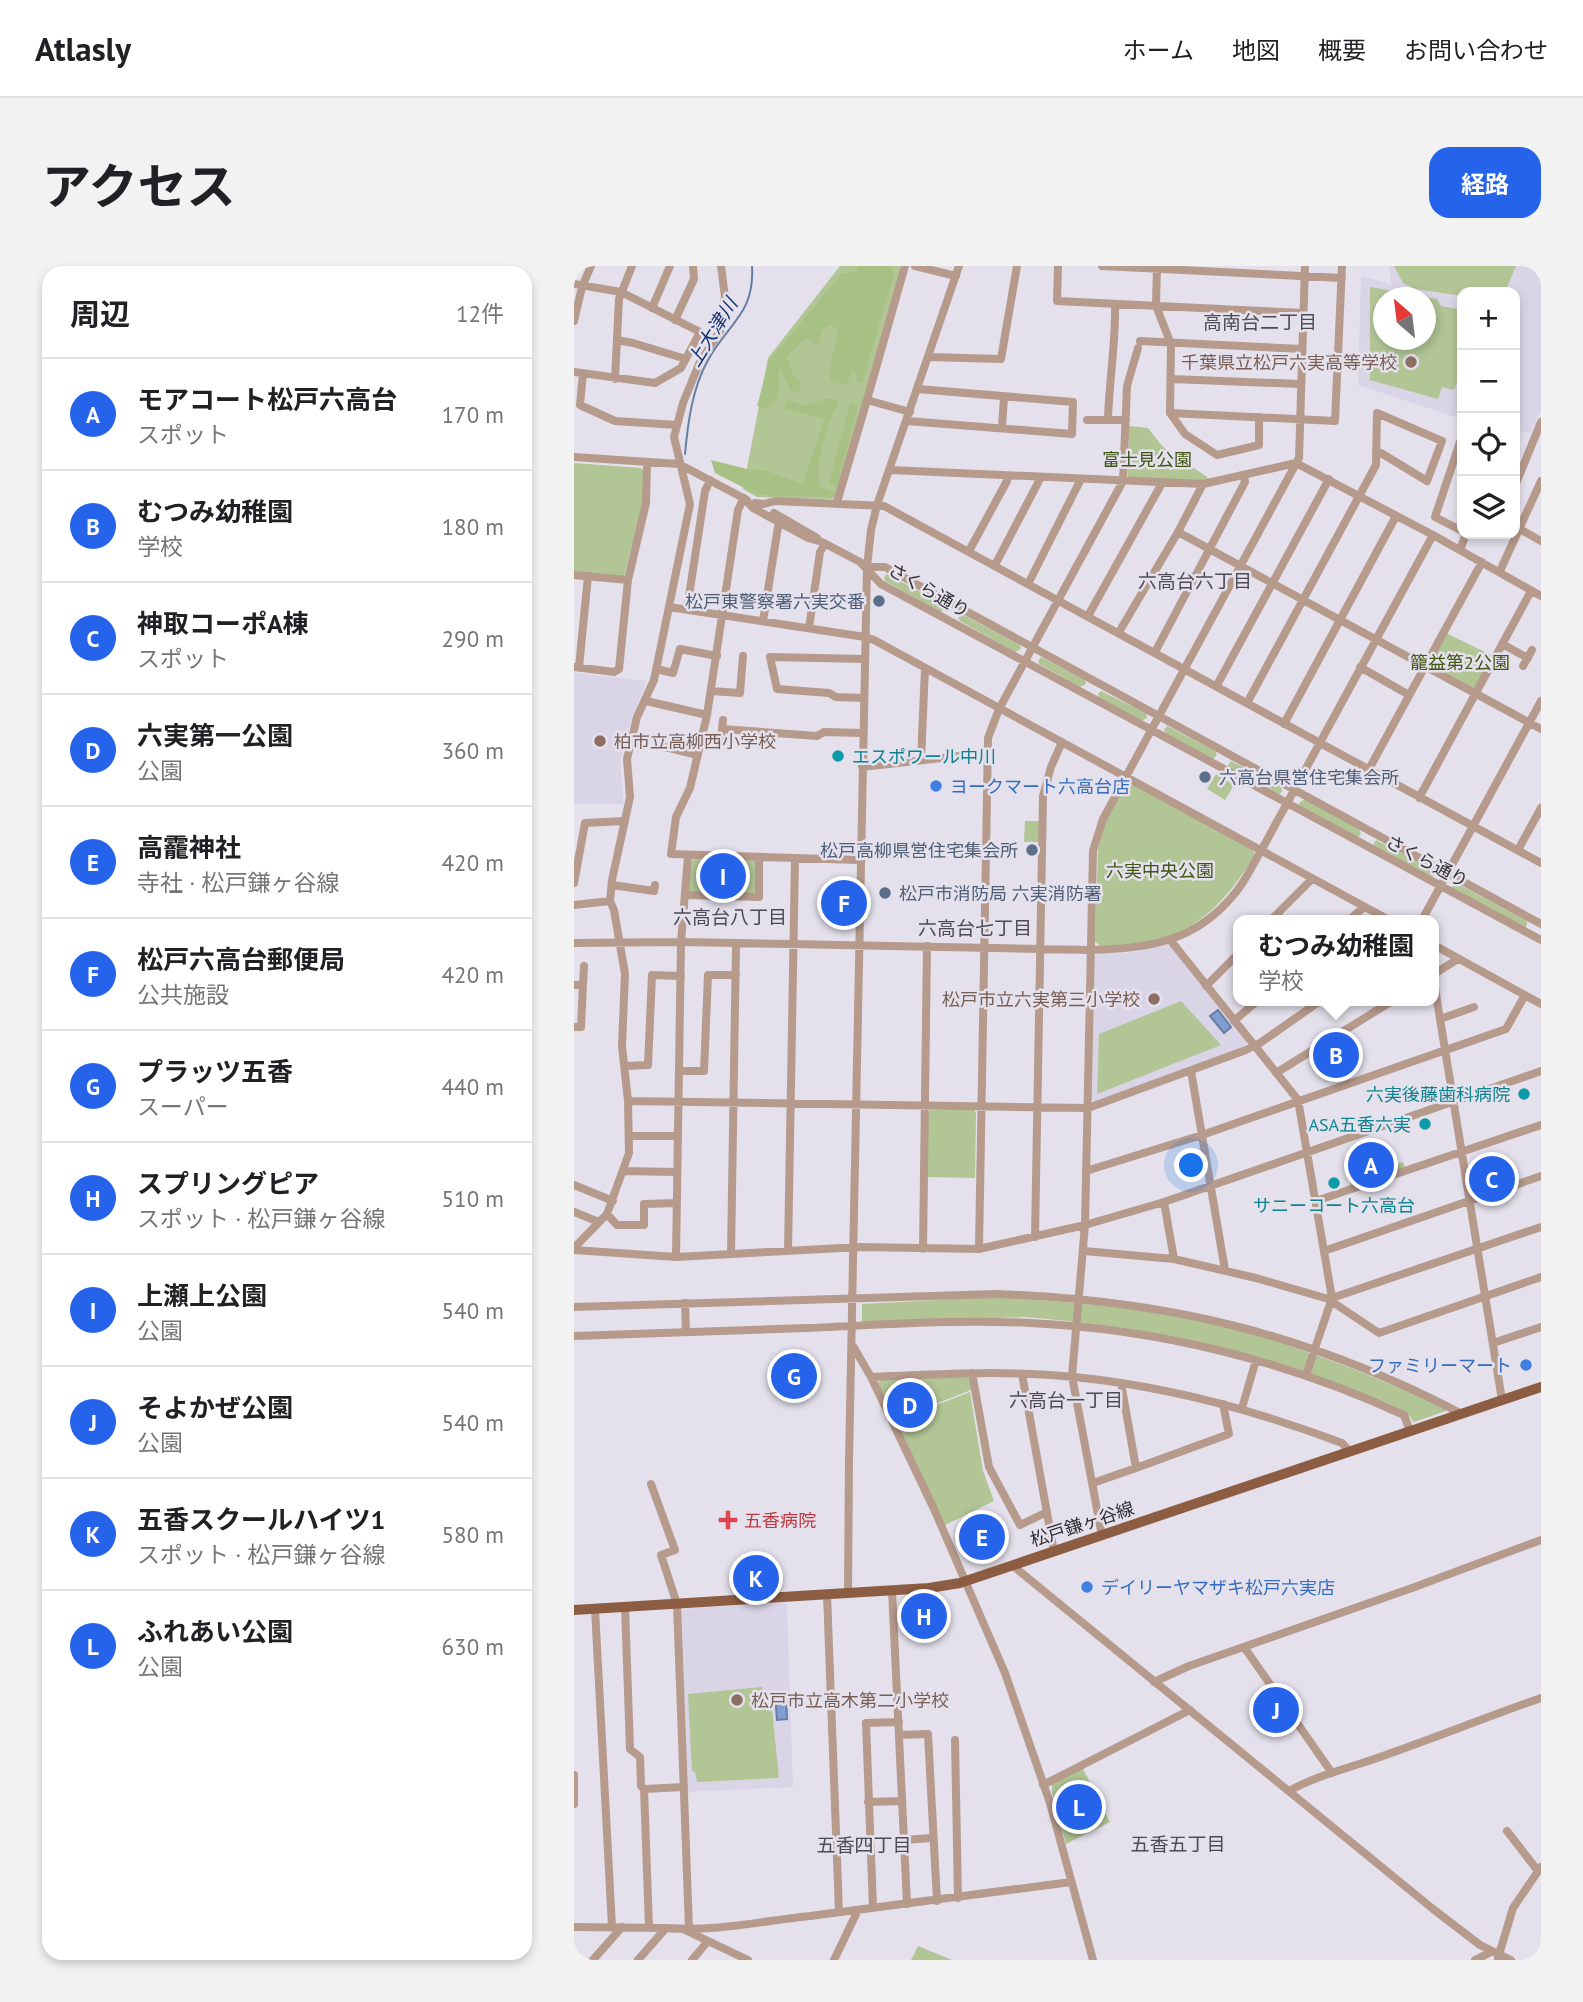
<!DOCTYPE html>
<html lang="ja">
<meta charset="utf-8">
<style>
:root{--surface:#fff;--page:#f2f2f2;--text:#202124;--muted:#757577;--line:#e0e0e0;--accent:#2563eb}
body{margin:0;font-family:"PT Sans","Noto Sans JP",sans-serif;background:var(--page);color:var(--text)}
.controls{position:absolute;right:21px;top:21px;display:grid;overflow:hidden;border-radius:14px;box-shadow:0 4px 10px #0003}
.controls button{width:63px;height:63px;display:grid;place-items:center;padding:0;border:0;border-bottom:2px solid var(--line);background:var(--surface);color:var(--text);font:35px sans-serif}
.compass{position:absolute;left:799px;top:21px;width:63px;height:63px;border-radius:50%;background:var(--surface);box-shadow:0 4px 10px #0003;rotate:332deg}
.you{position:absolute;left:618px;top:900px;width:24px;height:24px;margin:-18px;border:5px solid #fff;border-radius:50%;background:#1a73e8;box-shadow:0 0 0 10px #1a73e833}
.badge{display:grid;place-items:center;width:46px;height:46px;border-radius:50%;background:var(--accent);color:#fff;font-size:23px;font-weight:700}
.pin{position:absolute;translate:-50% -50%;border:4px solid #fff;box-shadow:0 2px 7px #0006}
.popup{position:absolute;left:659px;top:649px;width:206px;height:91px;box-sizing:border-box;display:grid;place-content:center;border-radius:14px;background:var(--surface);filter:drop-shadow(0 2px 5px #0005);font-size:23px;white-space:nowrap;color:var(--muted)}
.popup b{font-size:26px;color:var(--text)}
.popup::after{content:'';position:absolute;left:50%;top:100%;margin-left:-14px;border:14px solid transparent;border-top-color:var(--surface)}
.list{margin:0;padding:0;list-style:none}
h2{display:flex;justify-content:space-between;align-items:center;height:91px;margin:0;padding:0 28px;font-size:30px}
h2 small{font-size:23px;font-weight:400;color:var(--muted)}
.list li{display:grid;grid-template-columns:46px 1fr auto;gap:21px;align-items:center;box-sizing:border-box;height:112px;padding:0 28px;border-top:2px solid var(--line)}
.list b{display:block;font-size:26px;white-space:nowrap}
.list p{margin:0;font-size:23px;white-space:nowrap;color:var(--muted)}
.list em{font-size:23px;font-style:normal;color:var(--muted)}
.icon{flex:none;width:38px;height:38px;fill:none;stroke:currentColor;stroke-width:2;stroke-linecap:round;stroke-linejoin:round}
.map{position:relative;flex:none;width:967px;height:1694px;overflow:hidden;border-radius:21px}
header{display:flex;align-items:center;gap:42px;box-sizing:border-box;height:98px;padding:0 35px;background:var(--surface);border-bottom:2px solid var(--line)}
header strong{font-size:33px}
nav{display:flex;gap:38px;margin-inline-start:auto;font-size:24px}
.intro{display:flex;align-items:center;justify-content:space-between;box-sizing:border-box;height:168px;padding:0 42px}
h1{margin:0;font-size:49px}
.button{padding:18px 32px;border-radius:21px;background:var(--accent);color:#fff;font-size:24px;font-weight:700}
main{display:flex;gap:42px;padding:0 42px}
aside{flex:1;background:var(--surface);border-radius:21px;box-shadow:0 4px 10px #0003}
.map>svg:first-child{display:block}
</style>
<header>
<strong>Atlasly</strong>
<nav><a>ホーム</a><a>地図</a><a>概要</a><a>お問い合わせ</a></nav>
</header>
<div class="intro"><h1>アクセス</h1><a class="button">経路</a></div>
<main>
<aside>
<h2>周辺<small>12件</small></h2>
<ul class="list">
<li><span class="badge">A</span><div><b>モアコート松戸六高台</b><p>スポット</p></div><em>170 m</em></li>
<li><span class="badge">B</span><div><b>むつみ幼稚園</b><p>学校</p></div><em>180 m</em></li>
<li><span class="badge">C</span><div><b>神取コーポA棟</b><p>スポット</p></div><em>290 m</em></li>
<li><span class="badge">D</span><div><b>六実第一公園</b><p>公園</p></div><em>360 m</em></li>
<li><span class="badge">E</span><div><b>高靇神社</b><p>寺社 · 松戸鎌ヶ谷線</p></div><em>420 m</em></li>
<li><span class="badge">F</span><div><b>松戸六高台郵便局</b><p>公共施設</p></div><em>420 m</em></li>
<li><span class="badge">G</span><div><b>プラッツ五香</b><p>スーパー</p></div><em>440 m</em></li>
<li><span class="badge">H</span><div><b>スプリングピア</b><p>スポット · 松戸鎌ヶ谷線</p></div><em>510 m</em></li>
<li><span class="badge">I</span><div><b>上瀬上公園</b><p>公園</p></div><em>540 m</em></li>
<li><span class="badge">J</span><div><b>そよかぜ公園</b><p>公園</p></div><em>540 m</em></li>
<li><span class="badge">K</span><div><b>五香スクールハイツ1</b><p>スポット · 松戸鎌ヶ谷線</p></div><em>580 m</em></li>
<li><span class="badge">L</span><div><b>ふれあい公園</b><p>公園</p></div><em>630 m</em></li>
</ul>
</aside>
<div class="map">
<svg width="967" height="1694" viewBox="0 0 967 1694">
<rect width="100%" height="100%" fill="#e4e1ec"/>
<!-- built -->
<path fill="#d9d5e6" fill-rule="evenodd" d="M815 0H967V145L956 167 941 164V26H888V153L784 119 787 10 817 18ZM810 32H852V74H810Z
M0 407 73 415 57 454 46 496 50 538H0Z
M595 679 673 776 672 780 521 836 517 833 521 690 525 688 555 687Z
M210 1336 213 1338 219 1521 112 1526 107 1347 111 1343Z"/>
<!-- green -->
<path fill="#b1c595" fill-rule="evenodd" d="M266 0H326L328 3 262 230 258 233 183 231 169 223 194 92Z
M820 0H942L931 26H888V30L842 23 829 17Z
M796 21 863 33 867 40 888 44V106L880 124 868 121 864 133 796 114ZM810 32H852V74H810Z
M555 160 574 162 589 181 633 211 634 215 554 211Z
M0 197 67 202 70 205 69 237 50 311 0 305Z
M313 308 371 339 372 343 366 346 311 315 310 311Z
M388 348 446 379 447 383 441 386 386 355 384 352Z
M870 366 921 391 901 427 851 400Z
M467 391 511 414 512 418 506 421 465 398 464 395Z
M527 425 572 447 573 452 567 455 525 432 524 428Z
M593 460 641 485 643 489 639 493 636 492 591 467 590 464Z
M657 495 708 521V526L705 528 655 503 654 499Z
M642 508 660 519 651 534 633 523Z
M558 517 679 584 681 589C654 632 624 668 570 677 556 679 541 679 527 680L521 676 524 584 532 554 552 519Z
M731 533 785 563 787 568 784 571 726 541 725 537Z
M451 555H465V576H450Z
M802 574 861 604V608L858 611 799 579Z
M120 593 180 594 183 596V626L180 629 117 628 114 624 116 596Z
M882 617 953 655V659L950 662 880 625 878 621Z
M607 735 647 779 523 828 525 768Z
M357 844H400L402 847 401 912 352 911 353 847Z
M829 896 831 901 777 920 776 915Z
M420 1031C497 1036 576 1041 652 1061 730 1081 798 1110 872 1142V1145L840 1156 832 1146 816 1138 727 1104 674 1089 588 1069 495 1055 449 1051 288 1057V1038Z
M392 1110 397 1113V1124L321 1154 304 1117 308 1113Z
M396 1126 409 1205 420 1235 369 1260 321 1155Z
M188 1421 189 1442 198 1443 205 1512 123 1516 121 1506 118 1505 114 1428Z
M704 1431 715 1448 700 1458 689 1440Z
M508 1501 536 1556 492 1578 478 1527V1517Z
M344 1680 378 1694H337Z"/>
<!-- forest -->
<path fill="#a7c083" d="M284 0H318L320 8 288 117 283 115V107L278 104 273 118 267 119 256 115C254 97 263 81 263 62L256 59 248 64 245 77 240 78 232 72 212 91 220 111 228 118 224 126 217 125 205 100 204 131 193 142 183 140 195 95 267 8 282 6Z
M255 132 263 134 264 138C253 156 239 201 246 221L259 226 261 228 258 231 184 229 141 207 137 194 177 204H190L229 218 251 153 209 142 213 133 230 140Z
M276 138 284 140 263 220 255 218Z"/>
<!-- water -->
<path fill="#809ed4" stroke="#687da4" stroke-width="2" d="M644 744 657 761 650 767 636 750Z
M212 1427 213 1453 203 1454 201 1428Z"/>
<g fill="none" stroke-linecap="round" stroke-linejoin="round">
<!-- stream -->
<path stroke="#687da4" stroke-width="2" d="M111 188C114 156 118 123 134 94 154 57 181 48 178 0
M964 1694 967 1685"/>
<!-- minor -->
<path stroke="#b69a8c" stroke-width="8" d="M331 0 293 134 336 146
M341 0 382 10
M484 0 483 35 729 47
M528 0 768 12
M583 0 582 40 597 78 596 147 611 168 643 189 685 179V151
M0 18 47 26 126 66 107 102 81 117 0 106
M78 42 96 0
M101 54 120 13 119 0
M0 55 8 21 17 0
M43 74 59 77 112 93
M566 75 728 83
M355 91 427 93 443 0
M9 107 6 139 41 155 103 159
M41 113 45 33 58 0
M598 113 726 118
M596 147 761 155 768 0
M513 154H552
M534 154C535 115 542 77 541 38
M333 155 498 168 499 136 344 123
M428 162 430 131
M888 170 861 251 888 265
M0 191 105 198 173 234
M317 204 629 218 722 197 859 269 967 330
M941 220 967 156
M170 232 179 242 234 272 248 276 286 296 307 318 967 674
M170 232 164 244 133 449 116 522 102 551 97 588 286 594
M263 236 293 134
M181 237 190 238 201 235 310 240 967 597
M200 247 243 272
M946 263 967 275
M604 266 967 463
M886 284 892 268
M395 285 433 215V210
M421 299 467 211
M293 301H311L967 658
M926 305 967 215
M0 309 54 314
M454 318 507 213
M95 341 291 371 300 374 815 654
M113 343 131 225 136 214
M514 350 588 217
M189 355 204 261 207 257
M235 362 246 286 251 278
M545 366 604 266 629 218
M928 378 954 392
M581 386 671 216 670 210
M949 400 958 384
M0 401 40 406 45 403 54 314 72 237 73 196
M5 401 14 310
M786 401 835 429
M82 403 99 407 106 383 143 390
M643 419 755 213
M137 425 166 427 169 390
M289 432 262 431 255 427 203 423 196 391 290 393
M72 435 133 449
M673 437 802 199 803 147 868 175 853 215 807 187H802
M710 458 822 250
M148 463 243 470 250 466 288 467
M147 472 149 454
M91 481 124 489
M347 494 351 402
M288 501 412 487
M795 503 908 296
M845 532 957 325
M944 584 967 542
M0 617 11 557 51 555
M38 619 80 625 81 619
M111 629 185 631V591
M0 639 36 635
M697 654 738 613
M775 654 790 641
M848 654 967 435
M597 675 724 834 758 1032 732 1109
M0 677 107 676 517 684C577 682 622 676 662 626 672 614 679 598 687 585L859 269
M860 679 967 738
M860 708 884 693
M860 716 928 1134
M0 719H9L7 761H0
M9 719 10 700
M632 720 664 688
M866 753 900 741
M660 755 683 735
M51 800 74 799 78 709 107 710
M105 805H130L134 709H162
M617 805 651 1004
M702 807 818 735
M54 835 514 842 672 784 686 777 746 735
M55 870H104
M50 905 103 906
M512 905 628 869 932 763 951 729
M0 919 39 935
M742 935 967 859
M590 936 600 993
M0 946 25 956
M33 948 43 959H70V938L103 937
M461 971 469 530 477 501 488 476
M0 982 33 948 55 887 54 835 48 780 51 708 40 644 36 635 38 614 56 531 53 493 63 451 80 414 116 238 100 171 109 137 125 98 146 65 151 31 147 0
M349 983 353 680
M405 983 414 472 425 443 549 215 553 120 564 82
M0 984 102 991 287 981 405 983 511 959 590 936 967 805
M214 985 221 592
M510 985 600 993 682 1012 758 1034
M750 985 967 910
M157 988 162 678
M102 991 107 676 114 590
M758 1032 967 961
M757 1035 805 1067 967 1011
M111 1037 112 1066
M0 1041 422 1028C594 1034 735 1068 888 1148
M0 1070C78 1067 156 1065 233 1062 307 1059 382 1053 456 1057 585 1063 713 1095 830 1149L836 1165
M919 1077 967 1061
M279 1080 297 1111 360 1243 431 1407 476 1537 519 1694
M398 1107 415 1201 446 1259 473 1246
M448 1108 480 1286
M297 1111C364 1108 432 1104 500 1111 592 1120 681 1144 768 1177L775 1185
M547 1117 562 1202 655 1168 649 1138
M668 1142 682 1094
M519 1217 562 1202
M77 1218 101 1284 87 1289 103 1338 115 1663
M528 1270 498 1110 511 959 519 585 529 553 725 192 731 0
M439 1300 859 1643 906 1679 937 1694
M318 1324 333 1638
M274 1326 275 1194 293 301 297 264 303 239 385 0
M253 1328 265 1646
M51 1341 56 1483 66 1491 67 1520 70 1523 75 1661
M21 1343 38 1661
M670 1381 758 1507
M580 1416 615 1400 838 1322 967 1274
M325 1469 354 1468 363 1635
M381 1474 384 1632
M0 1509V1538
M469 1519 616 1444
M70 1523 110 1521
M715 1525C744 1509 775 1502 806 1491 860 1472 913 1451 967 1432
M294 1536 327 1535
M933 1565 964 1605
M329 1574 358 1572
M299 1641 292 1457 325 1456
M0 1661 92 1662
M111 1664 174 1694
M924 1692 939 1642 967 1601
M19 1694 48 1661
M64 1694 92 1662C139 1666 189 1655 236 1650 323 1639 410 1628 497 1616
M118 1694 134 1675
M260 1694 284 1644
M901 1694 917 1686"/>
<!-- major -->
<path stroke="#8d5d43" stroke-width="10" d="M0 1344 355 1322 386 1317 967 1121"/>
</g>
<!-- markers -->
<g fill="#8d6e63" stroke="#e4e1ec" stroke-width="2.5">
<circle cx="837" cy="96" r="7"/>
<circle cx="26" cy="475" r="7"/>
<circle cx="580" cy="733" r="7"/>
<circle cx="163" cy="1434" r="7"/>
</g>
<g fill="#5c6f8a" stroke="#e4e1ec" stroke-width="2.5">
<circle cx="305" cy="335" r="7"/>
<circle cx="631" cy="511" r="7"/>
<circle cx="458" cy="584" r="7"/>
<circle cx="311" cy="627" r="7"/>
</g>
<g fill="#0f9aa8" stroke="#e4e1ec" stroke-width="2.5">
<circle cx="264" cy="490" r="7"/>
<circle cx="950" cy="828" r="7"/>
<circle cx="851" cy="858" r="7"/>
<circle cx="760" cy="917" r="7"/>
</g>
<g fill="#3f7fe0" stroke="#e4e1ec" stroke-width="2.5">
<circle cx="362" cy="520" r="7"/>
<circle cx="952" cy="1099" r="7"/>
<circle cx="513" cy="1321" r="7"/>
</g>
<path fill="#e0444e" stroke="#e4e1ec" stroke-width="2.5" d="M150.5 1243.5h7v7h7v7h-7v7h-7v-7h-7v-7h7z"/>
<g text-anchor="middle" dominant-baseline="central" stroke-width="5" stroke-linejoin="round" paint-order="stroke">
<!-- education labels -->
<g font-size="18" fill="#785e54" stroke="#e4e1ec" text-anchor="end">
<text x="823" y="96">千葉県立松戸六実高等学校</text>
<text x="40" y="475" text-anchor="start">柏市立高柳西小学校</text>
<text x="566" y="733">松戸市立六実第三小学校</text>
<text x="177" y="1434" text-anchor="start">松戸市立高木第二小学校</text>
</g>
<!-- park labels -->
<g font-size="18" fill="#405615" stroke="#e4e1ec">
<text x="573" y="193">富士見公園</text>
<text x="886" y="396">籠益第2公園</text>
<text x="586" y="604">六実中央公園</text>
</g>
<!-- street labels -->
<g font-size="18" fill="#302f33" stroke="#e4e1ec">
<text transform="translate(355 324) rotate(30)">さくら通り</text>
<text transform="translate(853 595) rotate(28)">さくら通り</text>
<text transform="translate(508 1258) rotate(-18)">松戸鎌ヶ谷線</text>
</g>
<!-- service labels -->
<g font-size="18" fill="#4e5e75" stroke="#e4e1ec" text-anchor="end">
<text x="291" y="335">松戸東警察署六実交番</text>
<text x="645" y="511" text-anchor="start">六高台県営住宅集会所</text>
<text x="444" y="584">松戸高柳県営住宅集会所</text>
<text x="325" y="627" text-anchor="start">松戸市消防局 六実消防署</text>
</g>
<!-- culture labels -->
<g font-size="18" fill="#0d838f" stroke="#e4e1ec" text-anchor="end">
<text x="278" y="490" text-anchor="start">エスポワール中川</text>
<text x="936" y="828">六実後藤歯科病院</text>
<text x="837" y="858">ASA五香六実</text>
<text x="760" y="939" text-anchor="middle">サニーコート六高台</text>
</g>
<!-- shop labels -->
<g font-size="18" fill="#366cbe" stroke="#e4e1ec" text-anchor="start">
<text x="376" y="520">ヨークマート六高台店</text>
<text x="938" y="1099" text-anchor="end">ファミリーマート</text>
<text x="527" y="1321">デイリーヤマザキ松戸六実店</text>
</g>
<!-- health labels -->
<g font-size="18" fill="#be3a42" stroke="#e4e1ec" text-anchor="start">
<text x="170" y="1254">五香病院</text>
</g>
<!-- neighbourhood labels -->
<g font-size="19" fill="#4d4b54" stroke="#e4e1ec">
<text x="686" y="56">高南台二丁目</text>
<text x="621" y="315">六高台六丁目</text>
<text x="156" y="651">六高台八丁目</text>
<text x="401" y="662">六高台七丁目</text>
<text x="492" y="1134">六高台一丁目</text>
<text x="604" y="1578">五香五丁目</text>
<text x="290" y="1579">五香四丁目</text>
</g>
<!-- water labels -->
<g font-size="19" font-style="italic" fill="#123373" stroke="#e4e1ec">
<text transform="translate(138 66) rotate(-58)">上大津川</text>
</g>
</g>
</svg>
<div class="controls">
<button>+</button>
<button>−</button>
<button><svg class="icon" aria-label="locate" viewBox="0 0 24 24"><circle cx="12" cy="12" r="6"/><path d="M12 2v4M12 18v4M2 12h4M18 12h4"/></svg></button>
<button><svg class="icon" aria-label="layers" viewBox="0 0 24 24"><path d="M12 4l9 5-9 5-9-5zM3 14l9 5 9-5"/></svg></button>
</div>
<svg class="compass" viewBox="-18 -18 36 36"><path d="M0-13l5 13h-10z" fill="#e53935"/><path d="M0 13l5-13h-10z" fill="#757577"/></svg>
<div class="you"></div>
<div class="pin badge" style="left:797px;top:899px">A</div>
<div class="pin badge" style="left:762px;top:789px">B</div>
<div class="popup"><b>むつみ幼稚園</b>学校</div>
<div class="pin badge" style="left:918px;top:913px">C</div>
<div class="pin badge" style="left:336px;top:1139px">D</div>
<div class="pin badge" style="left:408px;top:1271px">E</div>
<div class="pin badge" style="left:270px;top:637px">F</div>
<div class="pin badge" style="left:220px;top:1110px">G</div>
<div class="pin badge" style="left:350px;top:1350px">H</div>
<div class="pin badge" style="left:149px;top:610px">I</div>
<div class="pin badge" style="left:702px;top:1444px">J</div>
<div class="pin badge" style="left:182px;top:1312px">K</div>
<div class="pin badge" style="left:505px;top:1541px">L</div>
</div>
</main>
